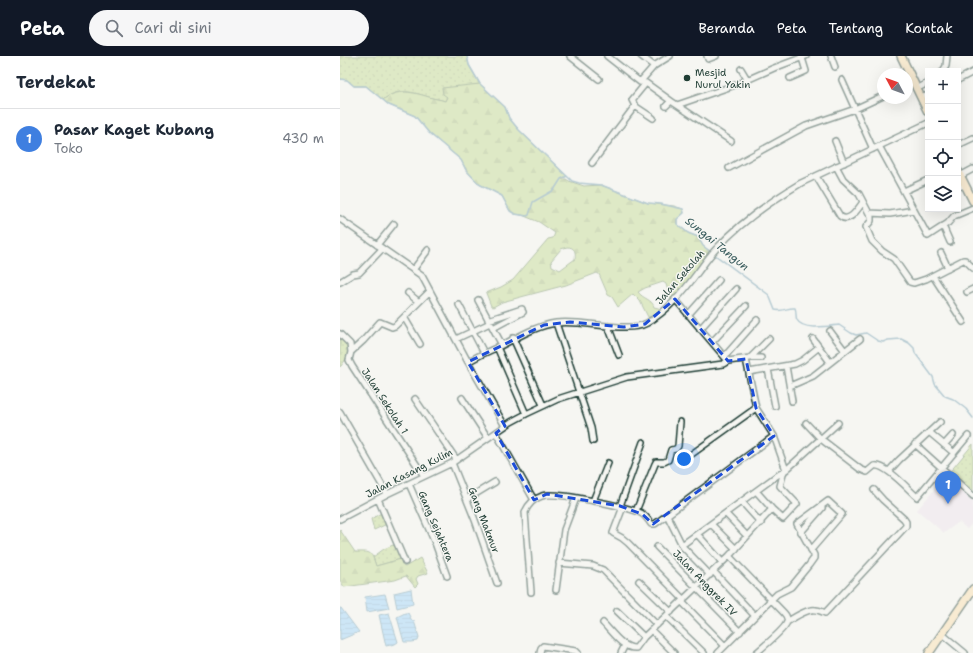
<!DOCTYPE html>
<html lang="id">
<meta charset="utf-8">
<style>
:root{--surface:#fff;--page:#f6f6f7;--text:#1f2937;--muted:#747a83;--line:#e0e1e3;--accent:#111827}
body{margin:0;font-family:"Shantell Sans",sans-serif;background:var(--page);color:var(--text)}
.controls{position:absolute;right:12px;top:12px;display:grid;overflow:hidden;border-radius:0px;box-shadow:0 4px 16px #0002}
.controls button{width:36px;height:36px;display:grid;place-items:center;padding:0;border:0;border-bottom:1px solid var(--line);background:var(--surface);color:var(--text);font:20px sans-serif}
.compass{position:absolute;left:537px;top:12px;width:36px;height:36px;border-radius:50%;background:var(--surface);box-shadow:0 4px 16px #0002;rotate:311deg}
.you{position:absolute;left:344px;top:403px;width:14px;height:14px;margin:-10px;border:3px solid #fff;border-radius:50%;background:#1a73e8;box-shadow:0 0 0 6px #1a73e833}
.badge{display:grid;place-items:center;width:26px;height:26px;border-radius:50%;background:var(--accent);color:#fff;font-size:13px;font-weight:700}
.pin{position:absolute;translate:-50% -33px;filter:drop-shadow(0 1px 2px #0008)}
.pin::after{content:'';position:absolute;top:21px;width:14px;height:12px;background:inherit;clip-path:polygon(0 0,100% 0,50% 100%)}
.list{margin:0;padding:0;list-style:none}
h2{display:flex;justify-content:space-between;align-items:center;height:52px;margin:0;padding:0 16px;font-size:17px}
h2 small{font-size:13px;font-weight:400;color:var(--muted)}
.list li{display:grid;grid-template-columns:26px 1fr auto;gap:12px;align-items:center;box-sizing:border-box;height:60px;padding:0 16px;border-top:1px solid var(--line)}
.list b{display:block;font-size:15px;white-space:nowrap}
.list p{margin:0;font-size:13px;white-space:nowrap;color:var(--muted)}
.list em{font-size:13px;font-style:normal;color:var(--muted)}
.icon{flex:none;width:22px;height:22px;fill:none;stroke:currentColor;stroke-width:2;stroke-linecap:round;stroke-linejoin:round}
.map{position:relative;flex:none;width:633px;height:597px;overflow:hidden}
header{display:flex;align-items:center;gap:24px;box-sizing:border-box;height:56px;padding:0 20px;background:var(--accent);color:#fff}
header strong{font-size:19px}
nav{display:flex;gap:22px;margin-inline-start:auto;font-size:14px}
.search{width:280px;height:36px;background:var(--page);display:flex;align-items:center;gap:10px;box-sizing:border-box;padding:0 14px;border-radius:22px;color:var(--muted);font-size:15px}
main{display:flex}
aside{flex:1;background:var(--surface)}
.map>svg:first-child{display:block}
</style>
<header>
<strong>Peta</strong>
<div class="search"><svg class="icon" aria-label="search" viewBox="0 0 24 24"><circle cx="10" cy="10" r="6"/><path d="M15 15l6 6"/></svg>Cari di sini</div>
<nav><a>Beranda</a><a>Peta</a><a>Tentang</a><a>Kontak</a></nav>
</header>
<main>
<aside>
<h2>Terdekat<small></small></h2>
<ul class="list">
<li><span class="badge" style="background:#3f7fe0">1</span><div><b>Pasar Kaget Kubang</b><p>Toko</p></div><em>430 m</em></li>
</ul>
</aside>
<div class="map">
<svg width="633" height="597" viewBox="0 0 633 597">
<defs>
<pattern id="green-dots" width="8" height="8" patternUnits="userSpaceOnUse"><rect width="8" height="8" fill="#c2da90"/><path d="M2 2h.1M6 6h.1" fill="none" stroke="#a6bc7d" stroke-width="1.8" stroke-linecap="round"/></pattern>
<pattern id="forest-firs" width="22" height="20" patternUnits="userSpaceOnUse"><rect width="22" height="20" fill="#c2da90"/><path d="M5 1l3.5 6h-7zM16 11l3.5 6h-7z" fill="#a6bc7d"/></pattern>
<pattern id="water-rules" width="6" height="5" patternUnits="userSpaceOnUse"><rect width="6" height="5" fill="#9cd3fb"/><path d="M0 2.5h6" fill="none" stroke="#86b6d8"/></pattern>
</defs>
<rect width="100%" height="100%" fill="#f6f6f2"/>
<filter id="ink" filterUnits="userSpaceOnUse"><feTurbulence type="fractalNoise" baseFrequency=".025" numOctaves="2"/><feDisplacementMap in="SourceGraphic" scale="8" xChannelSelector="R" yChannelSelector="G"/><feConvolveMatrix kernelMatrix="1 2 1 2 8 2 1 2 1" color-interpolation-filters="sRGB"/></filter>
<g filter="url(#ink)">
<!-- built -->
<path fill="#ede3ed" d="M607 419 633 442V467L627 473 619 466 604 477 577 454Z"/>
<!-- green -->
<path fill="url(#green-dots)" stroke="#708c62" d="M0 0H127L129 9 140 28C128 30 112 32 105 45 100 43 94 43 89 41 72 36 58 31 43 44L26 30H14L7 24 0 23Z
M0 281C2 283 6 286 8 288 11 295 5 306 0 311Z
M633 388V438L609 417Z
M43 456 47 468 34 474 31 463Z
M53 489 57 493 61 503 36 510 33 501 44 493Z"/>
<!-- forest -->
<path fill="url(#forest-firs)" stroke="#708c62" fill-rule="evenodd" d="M140 28 165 51 169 62 179 74 227 120 222 123H226L229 125 244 130 261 129 308 147 334 150 343 153 344 157 337 163V168L348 177 358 181 363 190 371 196 331 245 326 228 323 226 305 232 298 236C303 243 312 243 314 251L322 253 311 261H308L300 245 293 238 278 251 272 241 268 239 259 218 257 217 226 229 162 246 153 251 151 250 146 237 161 231 173 224 208 183 213 182 215 177 199 166 182 159 175 158 170 155 162 140 139 128 126 114 121 104 89 77 75 60 49 49 43 44C57 32 73 36 89 41 94 43 100 43 105 45L107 41 103 38 102 32ZM227 191C235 191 236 196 235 203L220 214 212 210 211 205 221 193Z
M0 474 15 496C30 496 31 494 36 510L61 503 63 510 65 511 80 502 88 517 78 520 76 523 78 528 75 531 66 520 55 524 4 531 0 524Z"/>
<!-- water -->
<path fill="url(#water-rules)" stroke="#6a97ab" d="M71 533 73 548 57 552 54 537Z
M45 538 49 552 27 556 25 541Z
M0 552H1L19 576 0 584Z
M49 557 58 586 55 588 46 590 39 559Z
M65 557H68L72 565H74L79 581 78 585 72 586H64L57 561Z"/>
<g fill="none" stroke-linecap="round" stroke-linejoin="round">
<!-- stream -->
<path stroke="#6a97ab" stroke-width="1.5" d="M127 0 129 9 140 28 165 51 169 62 179 74 232 125 239 127 261 129 308 147 321 148 343 153 344 157 337 163V168L348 177 358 181 363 190 429 239 435 254C443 256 448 251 455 252 457 256 455 260 457 264 463 275 489 270 499 269L511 277 516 279 526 277 538 285 543 286 548 284 561 283 569 287 574 292 575 297 593 321 595 328 605 340 613 343 626 353 633 362
M0 23 7 24 14 30H26L49 49 75 60 89 77 121 104 126 114 139 128 162 140 170 155 175 158 187 160 189 159 193 146 214 134 221 123 227 120"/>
<!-- minor casing -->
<g stroke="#1f3d34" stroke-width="8">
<path id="minor" d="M230 0 259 23
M267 0 300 26 306 27 331 45
M367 0 368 3 376 0
M491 0 495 11
M314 10 330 0
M401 13 407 23
M603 15 606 10 607 0
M450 22 466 15 462 2
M502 24 533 93
M618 24 633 16
M300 26 314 10 301 0
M567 29 573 26
M576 33 588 27
M581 42 588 39
M337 49 391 85
M295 50 292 44 306 27
M326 50 331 45 337 49 398 28 434 12 466 0
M495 85 504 107
M618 89 633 82
M539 90 588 180 608 167 614 160 633 152
M252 107 295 50 313 62
M496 110 503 123 519 138 531 161V165L526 171 532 185 542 195 554 203 570 226 574 227 586 223 623 204H625L633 212
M389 112 466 70 515 53 543 40
M476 120 500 160C509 168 518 153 523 146
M620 120 633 113
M618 131 625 129
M564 135 588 124
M529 157 550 158 574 154
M0 163 82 220 128 306 165 370
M603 170 610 186
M37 189 54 168
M601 197 608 212
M73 214 88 194
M593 220 623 266
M0 226 13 218 19 217 42 193
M627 236 633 233
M68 237 79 246
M138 244 162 289
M119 249 144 297
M348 259 379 224
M64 261 80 288
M148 264 182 253
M216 267 251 372 253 385
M268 270 279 299
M153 272 183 256
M360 273 396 233
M490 275 505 295
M0 278 10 288 11 296 9 304 12 310 84 420
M173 282 203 349
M116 283 150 267
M473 283 490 306
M372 286 406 250
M157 291 186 358
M11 296 23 285 40 266 52 271 55 270 90 235
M385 300 417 264
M410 302H421
M406 303 416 352
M388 305 410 302 429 283
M128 306C137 300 147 296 158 291 177 282 195 270 216 267 242 263 287 278 307 267 328 255 344 235 358 216 364 208 370 199 377 192 401 166 431 145 461 127L588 67
M446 310 452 345
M428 313 435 350
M409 316 455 308 463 304 479 291
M450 330 473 320 520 283
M122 342 148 382
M75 343 116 403
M0 356 47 438
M466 367 481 383 520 413 527 416 534 410C545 407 568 433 577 441L628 380
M589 376 614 397
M156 377 194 444
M575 388 633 440
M604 389 613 379
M112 407 135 464 157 527
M446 414 498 367
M549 415 559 404 600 366
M69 428 95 487 107 520
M416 435 432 453 443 463 457 448 440 430 444 415
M38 443 65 506
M127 443 155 426
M253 445 268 407
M402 446 421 467
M280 450 303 386
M283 451 273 477 282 482 288 487 344 544
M296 455 315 408 316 406H324L328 404 331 394 336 393 338 390 340 366
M386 458 407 480
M327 459 343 491 370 519
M0 463 47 438 112 407 171 366 186 358 218 343 287 321 383 308 388 305 335 243
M371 468 396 493
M461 476 482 452
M357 478 382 506
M342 489 435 421 446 414 434 380 416 352 349 400
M317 491 400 576
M389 500 444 557C446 559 448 563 447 566 445 573 422 592 416 597
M219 507 253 510 263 514 317 569
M373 515 415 560
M299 525 331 556
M216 534 224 474 236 442
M191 536 185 456C188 449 193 443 202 440 213 435 288 451 301 457 306 460 308 463 311 468H315L434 380
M342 546 385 590
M277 555 304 581
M327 561 364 597
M447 566C453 562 469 552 476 554 479 554 483 556 485 557L566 470V466L564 463 543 444 534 434
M263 567C272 576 283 593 296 592L304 581 389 500 432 453
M312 575 334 597
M602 578 625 597
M200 597 201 592 203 590 236 595 238 597
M281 597 285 589
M378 597 437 538 451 531 469 509 474 502V499L457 468 488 445 502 458 471 494"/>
</g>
<!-- highway casing -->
<g stroke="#1f3d34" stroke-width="10">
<path id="highway" d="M561 0 588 56
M618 115 633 145
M589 597 633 533"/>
</g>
<!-- minor -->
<use href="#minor" stroke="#f6f6f2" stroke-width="5"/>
<!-- highway -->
<use href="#highway" stroke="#faddab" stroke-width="7"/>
</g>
</g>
<!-- marked area -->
<path d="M0 0H633V597H0ZM335 243 388 305 406 303 416 352 434 380 313 468 302 458 280 450 207 438 194 444 156 377 165 370 128 306 204 269 230 266 284 271 305 268Z" fill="#f6f6f2" fill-opacity=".55" fill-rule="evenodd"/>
<path fill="none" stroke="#1d4ed8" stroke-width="3" stroke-dasharray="8 5" stroke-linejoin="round" d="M335 243 388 305 406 303 416 352 434 380 313 468 302 458 280 450 207 438 194 444 156 377 165 370 128 306 204 269 230 266 284 271 305 268Z"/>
<!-- markers -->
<circle fill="#1f3d34" stroke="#f6f6f2" stroke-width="1.5" cx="347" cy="22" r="4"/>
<g text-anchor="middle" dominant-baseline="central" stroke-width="3" stroke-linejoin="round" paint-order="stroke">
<!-- poi labels -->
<g font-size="10" fill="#1f3d34" stroke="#f6f6f2" text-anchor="start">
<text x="355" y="16">Mesjid<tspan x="355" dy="12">Nurul Yakin</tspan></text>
</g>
<!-- street labels -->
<g font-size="10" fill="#1f3d34" stroke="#f6f6f2">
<text transform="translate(340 221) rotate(-49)">Jalan Sekolah</text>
<text transform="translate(45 345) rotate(57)">Jalan Sekolah 1</text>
<text transform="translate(69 417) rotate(-27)">Jalan Kasang Kulim</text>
<text transform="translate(144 464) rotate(69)">Gang Makmur</text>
<text transform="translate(96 470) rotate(67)">Gang Sejahtera</text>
<text transform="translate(365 527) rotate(46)">Jalan Anggrek IV</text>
</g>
<!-- water labels -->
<g font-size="11" font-style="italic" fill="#385b5c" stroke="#f6f6f2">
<text transform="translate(377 188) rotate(39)">Sungai Tangun</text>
</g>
</g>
</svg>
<div class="controls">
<button>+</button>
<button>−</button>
<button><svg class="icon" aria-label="locate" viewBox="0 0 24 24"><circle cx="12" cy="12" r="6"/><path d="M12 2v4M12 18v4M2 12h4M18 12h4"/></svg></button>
<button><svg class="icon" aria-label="layers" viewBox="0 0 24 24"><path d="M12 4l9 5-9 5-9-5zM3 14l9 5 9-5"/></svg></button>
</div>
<svg class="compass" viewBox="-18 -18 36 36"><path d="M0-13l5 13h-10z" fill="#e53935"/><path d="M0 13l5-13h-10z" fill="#747a83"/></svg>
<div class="you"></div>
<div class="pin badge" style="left:608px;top:448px;background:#3f7fe0">1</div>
</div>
</main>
